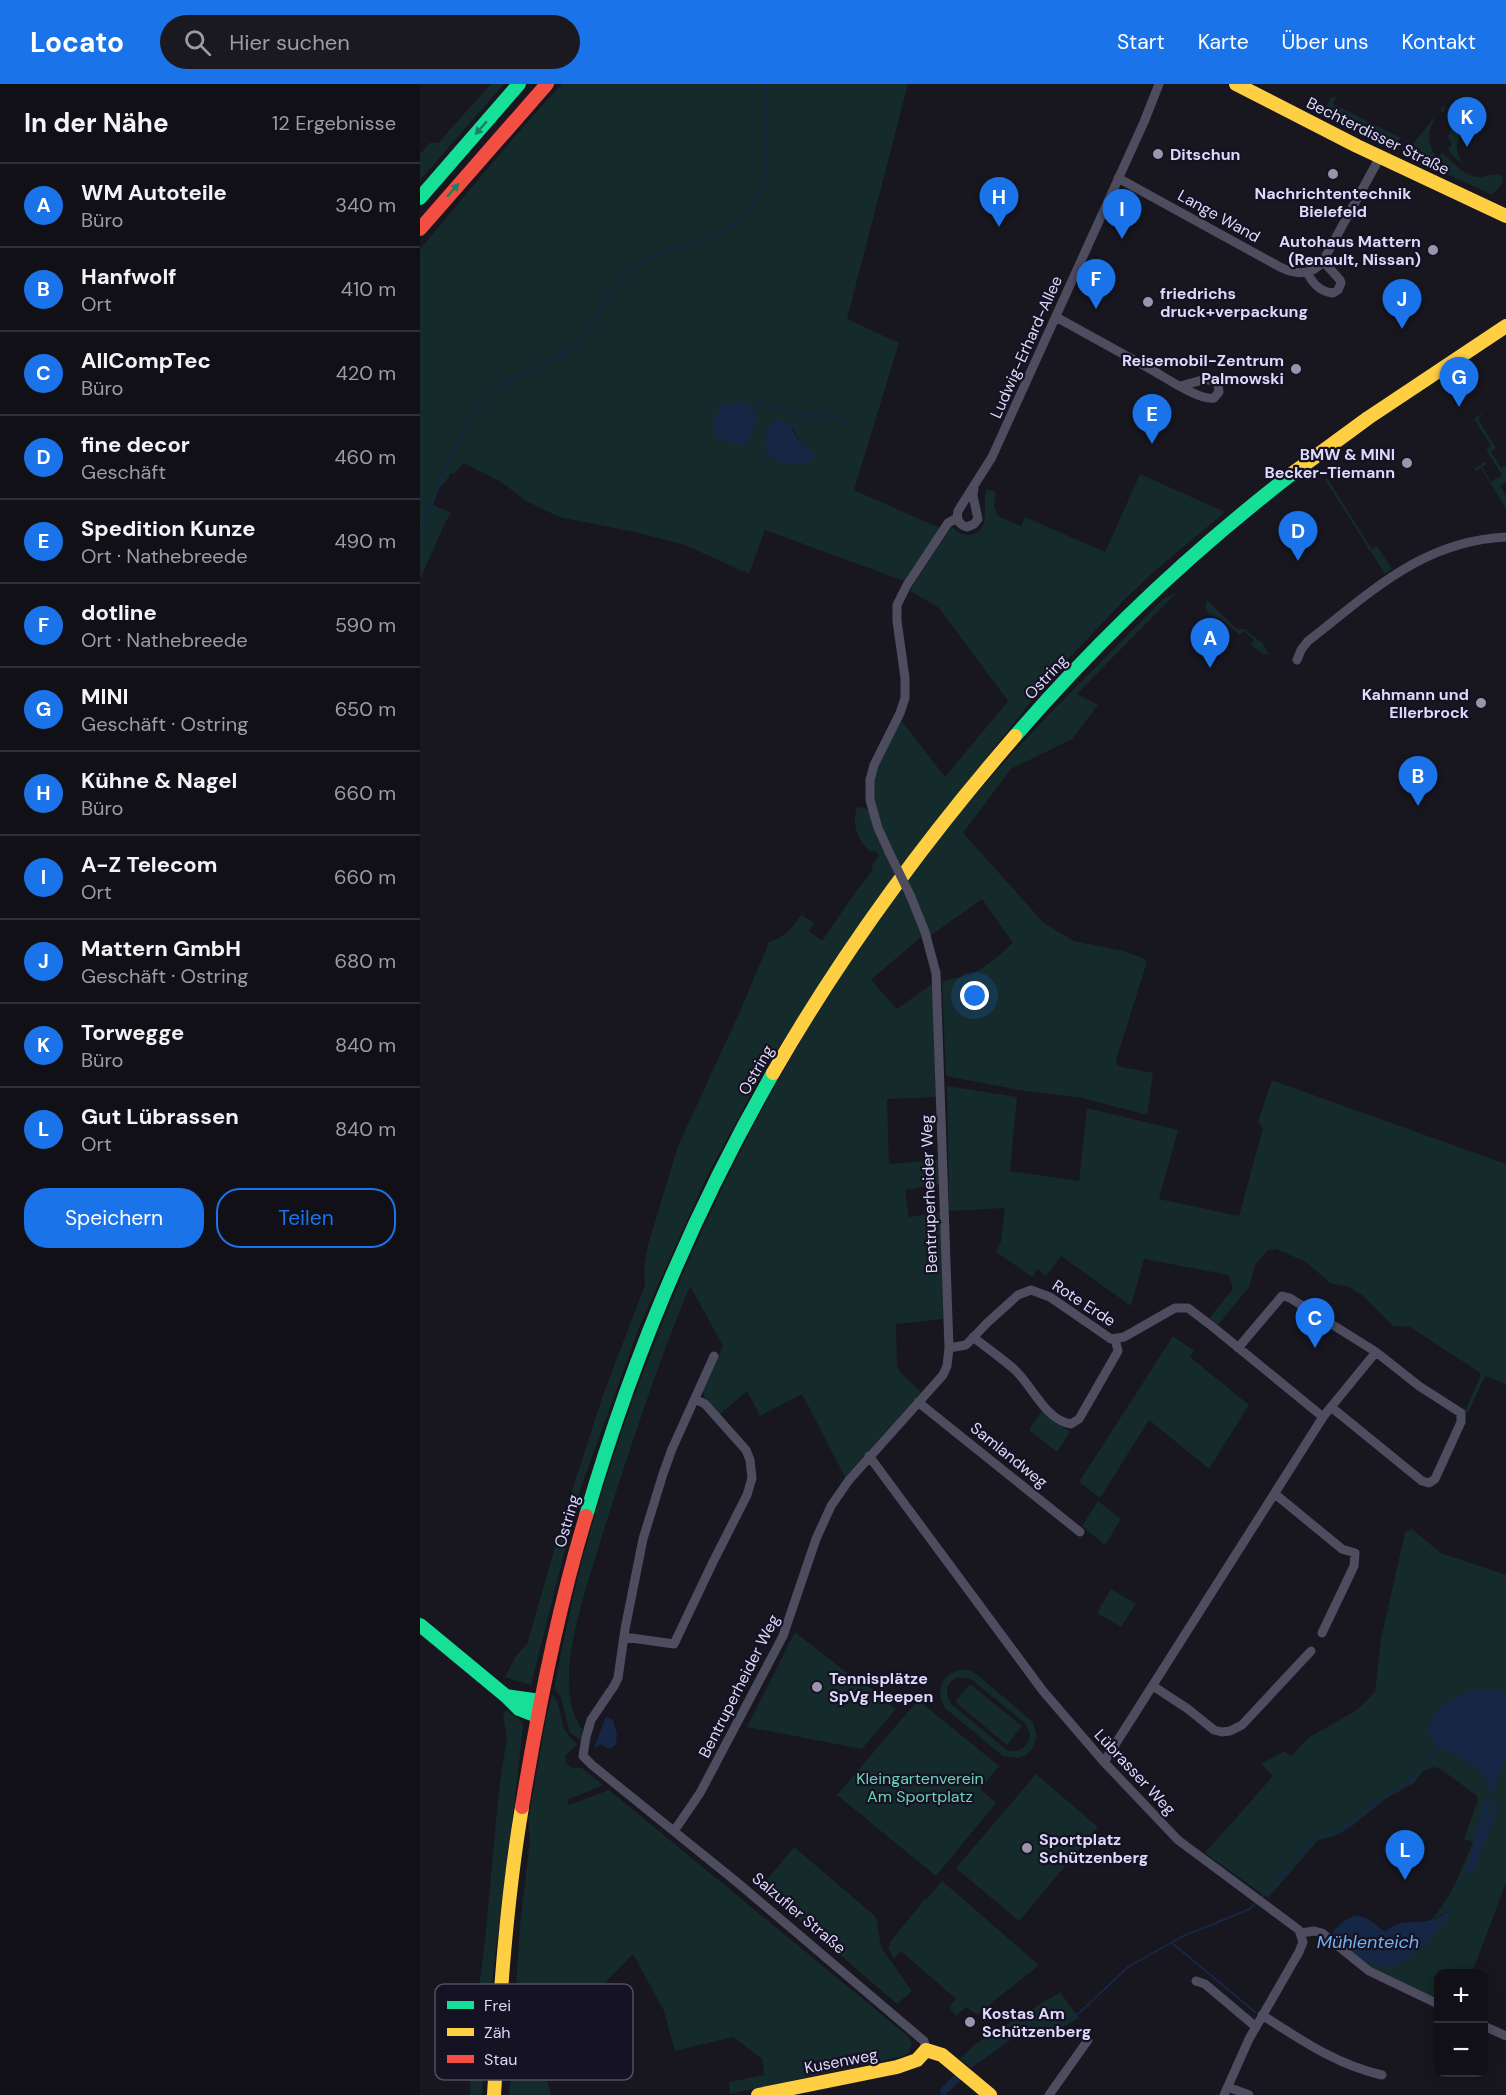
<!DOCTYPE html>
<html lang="de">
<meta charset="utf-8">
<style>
:root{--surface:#121017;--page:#1b1920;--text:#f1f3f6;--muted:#9c9da1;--line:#313036;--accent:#1a73e8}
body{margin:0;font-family:"DM Sans",sans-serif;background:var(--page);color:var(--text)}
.controls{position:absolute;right:18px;bottom:18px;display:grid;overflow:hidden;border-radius:12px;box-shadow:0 3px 15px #0003}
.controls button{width:54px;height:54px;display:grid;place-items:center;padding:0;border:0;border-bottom:2px solid var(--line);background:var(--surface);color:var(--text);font:30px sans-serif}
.you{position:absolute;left:555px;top:912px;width:21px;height:21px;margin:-15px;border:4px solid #fff;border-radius:50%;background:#1a73e8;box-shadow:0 0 0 9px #1a73e833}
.badge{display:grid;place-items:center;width:39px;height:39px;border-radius:50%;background:var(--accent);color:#fff;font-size:20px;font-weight:700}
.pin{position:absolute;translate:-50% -50px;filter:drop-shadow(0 2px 3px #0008)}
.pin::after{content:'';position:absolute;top:32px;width:21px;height:18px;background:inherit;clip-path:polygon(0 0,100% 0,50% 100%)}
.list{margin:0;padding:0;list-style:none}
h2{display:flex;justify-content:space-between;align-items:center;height:78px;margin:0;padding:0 24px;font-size:26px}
h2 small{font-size:20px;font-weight:400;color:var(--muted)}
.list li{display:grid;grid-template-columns:39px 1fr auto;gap:18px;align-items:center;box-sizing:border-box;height:84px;padding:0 24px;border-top:2px solid var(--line)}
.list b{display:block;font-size:22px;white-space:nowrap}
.list p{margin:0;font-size:20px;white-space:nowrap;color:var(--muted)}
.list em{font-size:20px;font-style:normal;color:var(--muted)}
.actions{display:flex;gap:12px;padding:18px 24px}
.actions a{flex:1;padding:14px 0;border:2px solid var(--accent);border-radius:24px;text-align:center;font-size:21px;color:var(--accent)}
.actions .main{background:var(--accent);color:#fff}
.icon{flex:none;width:33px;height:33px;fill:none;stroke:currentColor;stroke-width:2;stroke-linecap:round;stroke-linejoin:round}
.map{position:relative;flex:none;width:1086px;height:2011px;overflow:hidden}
header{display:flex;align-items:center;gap:36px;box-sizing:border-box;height:84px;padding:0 30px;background:var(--accent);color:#fff}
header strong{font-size:28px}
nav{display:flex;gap:33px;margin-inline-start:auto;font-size:21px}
.search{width:420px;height:54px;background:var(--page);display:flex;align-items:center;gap:15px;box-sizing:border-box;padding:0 21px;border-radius:33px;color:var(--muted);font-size:22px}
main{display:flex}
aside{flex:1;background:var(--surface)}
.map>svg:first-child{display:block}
</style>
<header>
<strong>Locato</strong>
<div class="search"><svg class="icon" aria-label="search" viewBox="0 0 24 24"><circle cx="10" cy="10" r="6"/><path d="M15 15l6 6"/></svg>Hier suchen</div>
<nav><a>Start</a><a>Karte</a><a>Über uns</a><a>Kontakt</a></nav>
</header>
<main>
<aside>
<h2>In der Nähe<small>12 Ergebnisse</small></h2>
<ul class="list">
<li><span class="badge">A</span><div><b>WM Autoteile</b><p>Büro</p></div><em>340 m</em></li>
<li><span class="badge">B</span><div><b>Hanfwolf</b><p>Ort</p></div><em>410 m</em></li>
<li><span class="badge">C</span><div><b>AllCompTec</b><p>Büro</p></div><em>420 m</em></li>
<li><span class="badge">D</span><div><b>fine decor</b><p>Geschäft</p></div><em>460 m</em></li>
<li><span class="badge">E</span><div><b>Spedition Kunze</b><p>Ort · Nathebreede</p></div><em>490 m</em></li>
<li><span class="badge">F</span><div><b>dotline</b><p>Ort · Nathebreede</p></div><em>590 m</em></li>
<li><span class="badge">G</span><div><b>MINI</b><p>Geschäft · Ostring</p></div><em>650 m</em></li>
<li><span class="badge">H</span><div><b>Kühne &amp; Nagel</b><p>Büro</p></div><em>660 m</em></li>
<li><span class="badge">I</span><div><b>A-Z Telecom</b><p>Ort</p></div><em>660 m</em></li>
<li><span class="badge">J</span><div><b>Mattern GmbH</b><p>Geschäft · Ostring</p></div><em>680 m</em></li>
<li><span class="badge">K</span><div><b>Torwegge</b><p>Büro</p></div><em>840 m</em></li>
<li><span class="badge">L</span><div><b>Gut Lübrassen</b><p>Ort</p></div><em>840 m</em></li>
</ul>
<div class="actions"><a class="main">Speichern</a><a>Teilen</a></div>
</aside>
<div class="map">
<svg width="1086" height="2011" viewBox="0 0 1086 2011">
<rect width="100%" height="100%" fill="#18161f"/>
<!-- green -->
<path fill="#152a2a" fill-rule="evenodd" d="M71 0H84L0 96V70L10 59H18Z
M142 0H488L427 235 479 259 434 406 520 444 484 497 345 446 329 490 265 461 215 448 139 433 106 417 81 398 43 379 34 390 31 389 26 397 20 403 13 421 31 429 25 439 0 495V165C47 110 92 53 142 0ZM372 343 381 359 385 363 379 381 357 376Z
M1041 0 1025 20 1024 29 1020 26C1009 41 1004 57 1017 73L1022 69C1033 77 1043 92 1058 93 1067 93 1073 88 1082 92L1083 99 1072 111 985 70Z
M912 13H916L913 20 981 54 974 64 901 29Z
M1046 32 1053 38C1050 42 1047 44 1043 48 1032 59 1038 74 1045 83L1030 69 1028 64 1032 61 1028 53 1030 46 1035 40 1038 41Z
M1061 330 1062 332 1058 335 1076 364 1071 368 1081 384 1086 381V398L1080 402 1086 411V425L1061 384 1055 387 1054 385 1065 378 1067 380 1062 383 1071 398 1082 391 1066 366 1071 362 1055 336 1049 338Z
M720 390 805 428 736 486 706 514 623 602 481 783C466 751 445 718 457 682 463 666 473 651 481 636L525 693 588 617 519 524 490 507 493 501 532 442C537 448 542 451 549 451 574 448 560 419 567 405L576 408 574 422 578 432 601 442 605 433 685 468Z
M907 394 952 465 957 462 972 485 965 490 905 396Z
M757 508 657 610 678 621 652 655 591 685 543 749 624 839 654 857 703 867 725 875 727 878 696 976 697 982 733 989 727 1031 662 1014 599 1006 526 992 522 897 551 891 571 878 593 859 562 815 510 852 487 797C561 693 654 606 743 515Z
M787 516 817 545H825L839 557H841L849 570H843L831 561 834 556 824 547 820 551 801 535 788 529 785 524Z
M443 723 449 727 475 791 425 862 344 986 287 1092 220 1241 160 1406 111 1601 85 1593 96 1572 107 1560 146 1425 183 1311 225 1201 224 1183 228 1161 258 1062 321 925 349 858C370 852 378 835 390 818L382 831 394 839 389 847 402 857 434 810 453 786 451 782 459 772 456 767 451 768C438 758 431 739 437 724Z
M481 804 493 824 503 851 451 896 477 925 513 899 516 1013 467 1015 469 1080 518 1076 519 1100 485 1106 489 1133 521 1128 523 1235 476 1240 477 1282 480 1288 501 1308 425 1393 382 1310 340 1332 327 1307 299 1331 284 1313 283 1306 303 1262 270 1202C236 1284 209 1367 182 1452 170 1492 151 1547 149 1589 148 1610 151 1628 162 1646L160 1656 150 1649 141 1614 134 1604C142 1564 150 1524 160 1484 209 1302 283 1126 377 963 409 908 445 856 481 804Z
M854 997 1086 1080V1300L1065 1292 1048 1329 1043 1326 1046 1325 1061 1290 1056 1286 990 1243 973 1242 943 1212 929 1203 910 1199 886 1178 856 1165 848 1166 835 1181 829 1203 798 1241 789 1234 813 1205 809 1191 724 1175 711 1222 641 1172 626 1192 618 1185 612 1193 576 1168 581 1157 585 1124 529 1127 527 1002 597 1013 590 1087 659 1097 667 1024 758 1046 739 1115 819 1132 843 1044 838 1038 851 998Z
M753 1252 774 1267 770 1273 829 1321 789 1385 729 1336 680 1414 659 1398Z
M622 1326 650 1348 637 1368 609 1346Z
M678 1417 701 1435 685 1461 662 1442Z
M992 1445 1021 1469 1086 1491V1799L1052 1889 1018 1890V1915L1012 1912 1010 1915 954 1886 940 1876 1029 1830 1026 1828 1010 1837C1031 1815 1041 1786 1053 1758L1044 1755 1058 1716 1056 1711 1022 1686 1014 1683 1002 1688 994 1699 967 1714 931 1743 915 1752 898 1756 848 1814 785 1769 853 1692 841 1680 864 1667 871 1672 888 1654 937 1626 955 1608 961 1555 985 1448Z
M691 1505 716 1520 701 1543 677 1529Z
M375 1548 436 1596C447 1599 467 1617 476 1625L442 1665 327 1643Z
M539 1586H549L556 1590 613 1638 617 1653 612 1665 605 1672 597 1674 583 1672 526 1625C514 1609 521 1591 539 1586ZM538 1593 551 1595 606 1640 610 1651C608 1663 599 1670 587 1666L531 1620C524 1609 526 1598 538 1593Z
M550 1600 602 1642 587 1661 535 1618Z
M132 1610C147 1627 133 1642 158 1660L145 1672 146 1679 153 1684H162L183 1701 147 1716 149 1721 189 1706 489 1953 492 1959 488 1971 310 2010 309 1998 344 1991 342 1975 313 1953 255 1967 244 1927 213 1870 160 1925 165 1942 116 1954 131 2011H89L100 1842 110 1755 108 1738 126 1634Z
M498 1616 579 1682 560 1705 576 1719 516 1792 417 1711Z
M86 1626 102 1637 103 1643C90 1766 70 1888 62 2011H50L51 1969 65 1856 79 1705 87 1654 83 1630Z
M616 1690 678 1743 599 1837 536 1784Z
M374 1763 456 1833 461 1863 492 1907 477 1920 341 1803Z
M522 1797 619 1881 558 1930H556L546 1923 536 1932 529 1923 536 1915 481 1867 474 1875 468 1864 470 1858 505 1815 506 1816Z
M640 1908 659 1934 643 1943 625 1949 592 1955 551 1984 540 1975 555 1960Z"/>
<!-- water -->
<path fill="#162745" d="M320 318C320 318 329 321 330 321 341 329 331 353 325 361H319L298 355 293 347 298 326 303 320Z
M360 335C372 340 373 348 380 358 384 363 391 366 394 372L391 378C377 384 359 378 347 371 342 360 347 349 352 339Z
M1057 1605 1086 1607V1674L1073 1709 1069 1706C1068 1686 1042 1675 1026 1666H1022L1009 1653C1007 1623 1033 1614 1057 1605Z
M186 1632 193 1636 197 1651 196 1660 190 1665 180 1660 174 1665Z
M1067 1710 1072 1714 1061 1749 1075 1717 1079 1721 1052 1791 1045 1788Z
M1026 1828 1030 1830C1019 1847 989 1882 968 1883 961 1883 946 1879 940 1876 930 1871 921 1860 912 1852 913 1845 918 1842 923 1838 941 1824 950 1837 965 1848 982 1830 1006 1846 1026 1828Z"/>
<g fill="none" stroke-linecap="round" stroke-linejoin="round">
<!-- stream -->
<path stroke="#162745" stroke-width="2" d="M354 321C365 323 376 329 387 331 400 332 415 328 424 340
M333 324 345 320
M372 343 386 332
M0 452C13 416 44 322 76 304 104 287 139 280 161 254 185 226 188 197 223 177 261 155 309 161 334 121 353 92 346 34 346 0
M841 1814 893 1755 915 1748 931 1740 959 1716 983 1701 1019 1663
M1028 1829 1031 1823
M752 1859 835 1928
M550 1982 592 1951 625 1947 642 1940 658 1930 708 1883 761 1853 830 1825 836 1818"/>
<!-- canal -->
<path stroke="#162745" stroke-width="8" d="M524 2007 538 1993"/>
<!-- street -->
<path stroke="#4e4c5f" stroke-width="9" d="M698 94 860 183C876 191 892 192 903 177L960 73
M887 188C892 199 901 208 913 209L918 206 921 199 920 196 903 177
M636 233 732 286C746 294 780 317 794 314L799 308 798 300C788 291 774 299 761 302
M554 404 553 412 558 435 554 440 547 443C539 441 536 435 538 427L572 373 724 38 739 0
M877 576 881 566 888 557C951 508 1002 457 1086 453
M469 768 458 744 450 716V696L454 681 480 629 485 614V594L477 537V521L487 501 528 439 537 434
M553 1253C567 1264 581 1274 594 1285 612 1301 625 1336 651 1340L659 1335 698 1267 695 1255
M529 1264 546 1261 567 1239 598 1211 611 1206 630 1213 691 1255 704 1253 755 1224H768L793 1243 903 1333 911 1323 1002 1397 1009 1399 1015 1395 1041 1338V1329L999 1302 956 1268 870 1214 862 1212 818 1264
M294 1272 252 1365 243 1390 223 1455 205 1545 198 1594 194 1602 171 1636 166 1653 163 1672 172 1681 318 1799 504 1957 506 1966
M498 1318 660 1448
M911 1323 956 1268
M449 1372 623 1607 684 1678 758 1756 879 1846 883 1858 879 1868 829 1955 804 2011
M855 1410 922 1465 935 1469 934 1482 902 1549
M204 1553 254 1560 293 1478 327 1411 332 1394 330 1376 326 1366 285 1320 275 1315
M733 1602 768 1625 794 1646 802 1648 810 1647 822 1641 891 1567
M684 1678 903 1333
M254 1747 280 1709 363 1552 396 1455 411 1422 429 1396 523 1291 527 1282 529 1264 516 889 505 848 491 813
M881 1849 894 1847 902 1849 949 1887 1018 1920
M776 1897 785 1900 836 1943
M842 1931C881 1956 917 1981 962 1991
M1064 1942 1086 1952
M808 2003 829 2011
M629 2011 668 1956"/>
<!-- fast -->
<path stroke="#16e098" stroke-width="14" d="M0 114 99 0
M595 652C678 556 772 467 873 389
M166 1432C211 1277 273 1129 353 989
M0 1541 86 1612 99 1625 117 1632
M86 1612 120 1617"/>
<!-- slow -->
<path stroke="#ffcf43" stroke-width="14" d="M816 0 937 62 1086 132
M873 389 948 334 1086 242
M353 989C422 869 504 757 595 652
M74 2011C80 1915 86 1818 102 1723
M338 2011 477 1983 497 1976 506 1966 522 1971 570 2011"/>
<!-- jam -->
<path stroke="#f24e42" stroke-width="14" d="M0 145 127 0
M102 1723C118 1625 137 1527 166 1432"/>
<!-- street-bridge -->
<path stroke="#4e4c5f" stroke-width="9" d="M469 768 491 813"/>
</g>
<!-- one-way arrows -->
<defs><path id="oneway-solid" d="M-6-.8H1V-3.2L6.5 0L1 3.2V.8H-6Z" transform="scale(1.5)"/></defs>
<g fill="#168363">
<use href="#oneway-solid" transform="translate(61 44) rotate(131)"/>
<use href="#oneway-solid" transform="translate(33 106) rotate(-49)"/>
</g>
<!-- markers -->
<g fill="#9895ad" stroke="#151223" stroke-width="2">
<circle cx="738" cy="70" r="6"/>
<circle cx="913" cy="90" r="6"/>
<circle cx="1013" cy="166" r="6"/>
<circle cx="728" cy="218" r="6"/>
<circle cx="876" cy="285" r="6"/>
<circle cx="987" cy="379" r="6"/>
<circle cx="1061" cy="619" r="6"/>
<circle cx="397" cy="1603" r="6"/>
<circle cx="607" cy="1764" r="6"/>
<circle cx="550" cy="1938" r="6"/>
</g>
<g text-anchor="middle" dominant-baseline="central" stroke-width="4.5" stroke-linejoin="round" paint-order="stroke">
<!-- street labels -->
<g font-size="16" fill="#ddd9fa" stroke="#151223">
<text transform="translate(958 52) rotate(26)">Bechterdisser Straße</text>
<text transform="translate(799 132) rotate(29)">Lange Wand</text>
<text transform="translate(606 263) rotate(-66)">Ludwig-Erhard-Allee</text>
<text transform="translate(626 593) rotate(-47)">Ostring</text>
<text transform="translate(336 986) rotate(-60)">Ostring</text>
<text transform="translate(509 1110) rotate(-92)">Bentruperheider Weg</text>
<text transform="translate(664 1219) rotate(33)">Rote Erde</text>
<text transform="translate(589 1371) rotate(39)">Samlandweg</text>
<text transform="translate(147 1437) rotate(-74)">Ostring</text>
<text transform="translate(319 1602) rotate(-63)">Bentruperheider Weg</text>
<text transform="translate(715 1688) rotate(47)">Lübrasser Weg</text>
<text transform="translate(379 1829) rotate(40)">Salzufler Straße</text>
<text transform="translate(421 1977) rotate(-11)">Kusenweg</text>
</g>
<!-- poi labels -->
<g font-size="16" font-weight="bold" fill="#ddd9fa" stroke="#151223" text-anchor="start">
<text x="750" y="70">Ditschun</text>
<text x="913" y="109" text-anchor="middle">Nachrichtentechnik<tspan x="913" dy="18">Bielefeld</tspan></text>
<text x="1001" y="157" text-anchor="end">Autohaus Mattern<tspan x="1001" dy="18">(Renault, Nissan)</tspan></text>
<text x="740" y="209">friedrichs<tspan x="740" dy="18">druck+verpackung</tspan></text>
<text x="864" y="276" text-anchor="end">Reisemobil-Zentrum<tspan x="864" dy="18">Palmowski</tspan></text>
<text x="975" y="370" text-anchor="end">BMW &amp; MINI<tspan x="975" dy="18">Becker-Tiemann</tspan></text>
<text x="1049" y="610" text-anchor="end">Kahmann und<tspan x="1049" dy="18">Ellerbrock</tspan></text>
<text x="409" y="1594">Tennisplätze<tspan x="409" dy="18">SpVg Heepen</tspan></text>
<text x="619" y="1755">Sportplatz<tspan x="619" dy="18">Schützenberg</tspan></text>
<text x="562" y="1929">Kostas Am<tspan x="562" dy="18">Schützenberg</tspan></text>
</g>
<!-- park labels -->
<g font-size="16" fill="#6dd2ba" stroke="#151223">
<text x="500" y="1694">Kleingartenverein<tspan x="500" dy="18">Am Sportplatz</tspan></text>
</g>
<!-- water labels -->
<g font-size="18" font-style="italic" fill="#73b3ee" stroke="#151223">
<text x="948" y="1858">Mühlenteich</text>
</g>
</g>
<!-- legend -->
<rect x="15" y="1900" width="198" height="96" rx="9" fill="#151223" stroke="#514e64" stroke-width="1.5"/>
<rect x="27" y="1917" width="27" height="8" fill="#16e098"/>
<rect x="27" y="1944" width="27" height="8" fill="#ffcf43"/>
<rect x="27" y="1971" width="27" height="8" fill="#f24e42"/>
<g font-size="16" fill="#ddd9fa">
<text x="64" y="1927">Frei</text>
<text x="64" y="1954">Zäh</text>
<text x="64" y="1981">Stau</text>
</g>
</svg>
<div class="controls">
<button>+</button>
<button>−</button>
</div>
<div class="you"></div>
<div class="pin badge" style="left:790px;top:584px">A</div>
<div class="pin badge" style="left:998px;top:722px">B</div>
<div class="pin badge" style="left:895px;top:1264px">C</div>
<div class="pin badge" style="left:878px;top:477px">D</div>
<div class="pin badge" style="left:732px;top:360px">E</div>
<div class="pin badge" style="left:676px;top:225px">F</div>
<div class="pin badge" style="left:1039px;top:323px">G</div>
<div class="pin badge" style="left:579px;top:143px">H</div>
<div class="pin badge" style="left:702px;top:155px">I</div>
<div class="pin badge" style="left:982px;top:245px">J</div>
<div class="pin badge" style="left:1047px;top:63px">K</div>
<div class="pin badge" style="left:985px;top:1796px">L</div>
</div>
</main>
